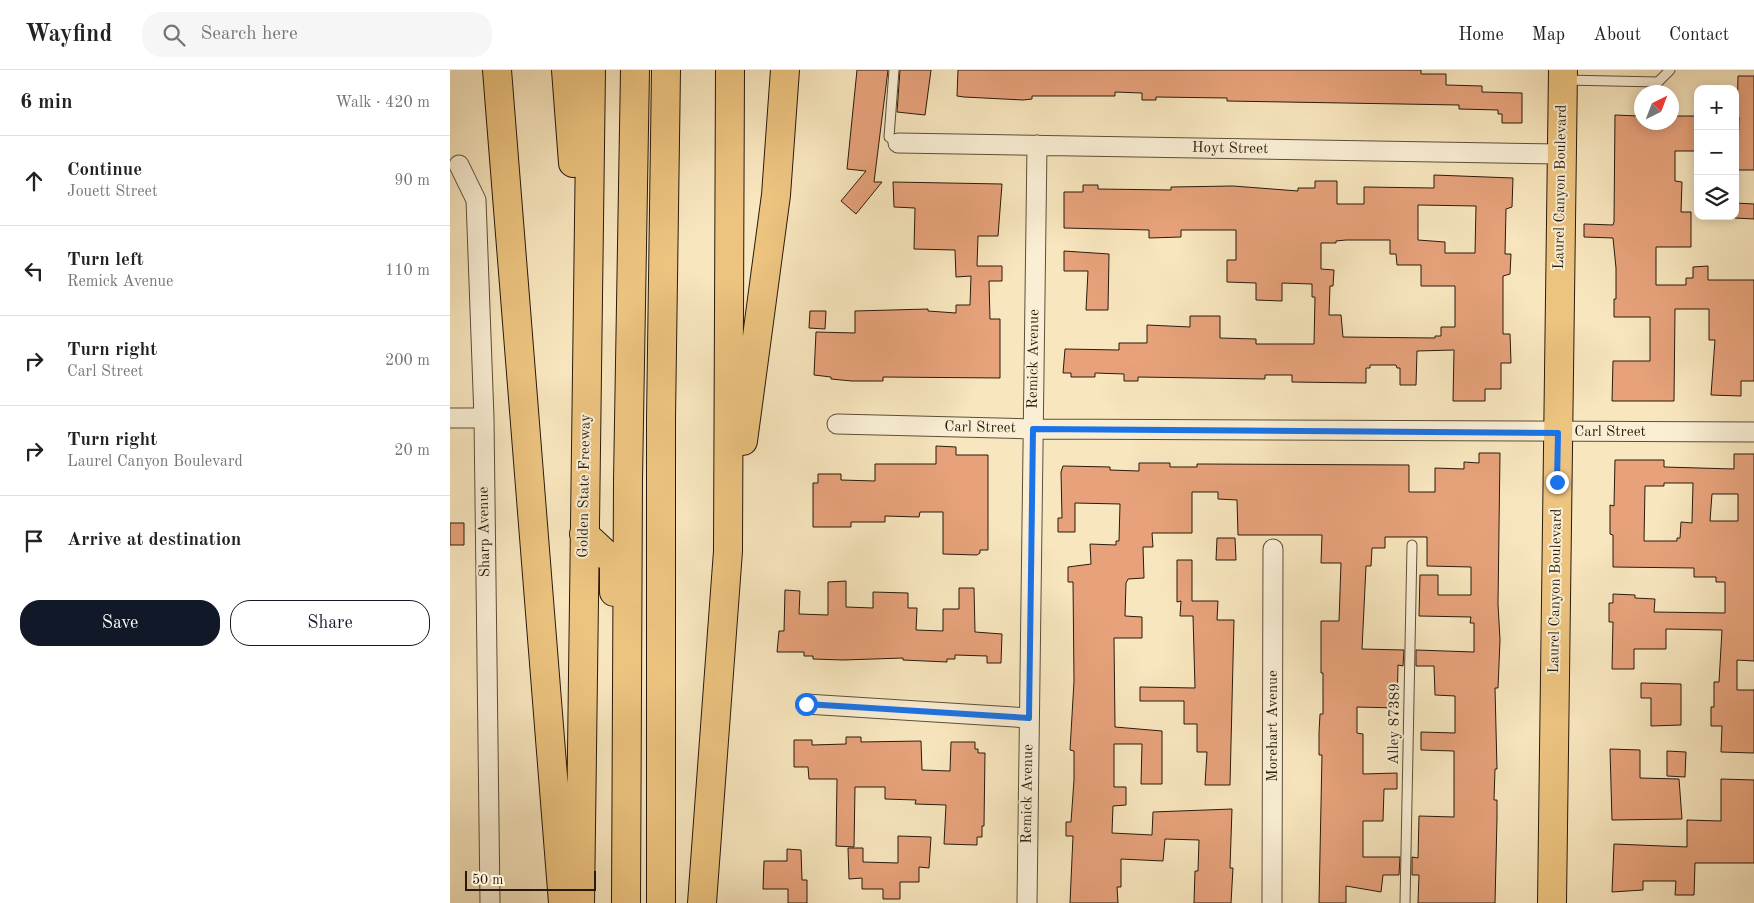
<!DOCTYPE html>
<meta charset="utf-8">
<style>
:root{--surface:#fff;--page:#f6f6f6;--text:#222;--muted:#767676;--line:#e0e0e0;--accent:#111827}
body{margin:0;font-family:"Old Standard TT",serif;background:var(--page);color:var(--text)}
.controls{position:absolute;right:15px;top:15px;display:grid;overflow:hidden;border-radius:10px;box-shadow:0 2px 12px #0003}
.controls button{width:45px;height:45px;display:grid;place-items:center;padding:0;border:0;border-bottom:1px solid var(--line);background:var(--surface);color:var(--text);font:25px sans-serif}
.compass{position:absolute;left:1184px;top:15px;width:45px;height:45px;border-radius:50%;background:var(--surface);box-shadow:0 2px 12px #0003;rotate:42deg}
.scale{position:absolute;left:15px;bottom:12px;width:131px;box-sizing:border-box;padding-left:5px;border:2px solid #291b0b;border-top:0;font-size:14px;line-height:18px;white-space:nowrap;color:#291b0b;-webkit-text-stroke:4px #faefd5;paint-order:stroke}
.stop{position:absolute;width:15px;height:15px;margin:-11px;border:4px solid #1a73e8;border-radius:50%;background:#fff}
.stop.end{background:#1a73e8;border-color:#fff;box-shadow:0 1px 5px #0008}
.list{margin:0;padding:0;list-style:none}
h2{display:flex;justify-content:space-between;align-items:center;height:65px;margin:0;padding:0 20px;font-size:21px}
h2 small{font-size:16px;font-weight:400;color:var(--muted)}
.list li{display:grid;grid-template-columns:32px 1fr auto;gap:15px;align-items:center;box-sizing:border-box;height:90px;padding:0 20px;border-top:1px solid var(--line)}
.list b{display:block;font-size:19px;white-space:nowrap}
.list p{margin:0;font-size:16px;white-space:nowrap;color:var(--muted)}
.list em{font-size:16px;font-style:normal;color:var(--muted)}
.actions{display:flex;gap:10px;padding:15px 20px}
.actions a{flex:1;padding:11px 0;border:1px solid var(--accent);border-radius:20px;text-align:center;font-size:18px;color:var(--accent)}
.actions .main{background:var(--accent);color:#fff}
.icon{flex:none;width:28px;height:28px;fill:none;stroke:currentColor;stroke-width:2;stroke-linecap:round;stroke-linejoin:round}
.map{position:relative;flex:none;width:1304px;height:833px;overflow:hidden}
header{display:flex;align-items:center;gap:30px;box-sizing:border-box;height:70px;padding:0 25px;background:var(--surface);border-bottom:1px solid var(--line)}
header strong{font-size:24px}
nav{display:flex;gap:28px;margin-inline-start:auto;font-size:18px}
.search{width:350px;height:45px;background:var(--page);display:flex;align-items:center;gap:12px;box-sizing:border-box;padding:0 18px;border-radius:20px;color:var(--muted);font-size:19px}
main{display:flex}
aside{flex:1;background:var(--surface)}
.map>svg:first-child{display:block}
</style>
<header>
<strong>Wayfind</strong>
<div class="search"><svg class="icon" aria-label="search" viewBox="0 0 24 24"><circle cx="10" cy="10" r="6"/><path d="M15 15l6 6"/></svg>Search here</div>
<nav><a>Home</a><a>Map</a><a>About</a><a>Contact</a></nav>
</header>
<main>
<aside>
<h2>6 min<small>Walk · 420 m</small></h2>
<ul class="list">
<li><svg class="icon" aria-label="ahead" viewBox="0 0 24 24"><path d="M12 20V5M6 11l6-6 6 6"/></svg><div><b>Continue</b><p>Jouett Street</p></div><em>90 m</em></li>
<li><svg class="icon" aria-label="left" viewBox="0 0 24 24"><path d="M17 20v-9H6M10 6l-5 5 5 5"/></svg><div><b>Turn left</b><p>Remick Avenue</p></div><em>110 m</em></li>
<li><svg class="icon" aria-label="right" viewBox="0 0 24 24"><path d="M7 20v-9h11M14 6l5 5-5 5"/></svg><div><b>Turn right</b><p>Carl Street</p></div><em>200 m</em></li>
<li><svg class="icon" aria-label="right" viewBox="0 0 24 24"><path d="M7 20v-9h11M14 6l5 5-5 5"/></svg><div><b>Turn right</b><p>Laurel Canyon Boulevard</p></div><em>20 m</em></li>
<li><svg class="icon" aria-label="arrive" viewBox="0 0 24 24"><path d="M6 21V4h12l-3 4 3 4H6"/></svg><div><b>Arrive at destination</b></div></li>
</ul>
<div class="actions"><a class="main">Save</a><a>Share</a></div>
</aside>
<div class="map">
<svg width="1304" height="833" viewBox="0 0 1304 833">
<rect width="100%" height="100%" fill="#f8e6be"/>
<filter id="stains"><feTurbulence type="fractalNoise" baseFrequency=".004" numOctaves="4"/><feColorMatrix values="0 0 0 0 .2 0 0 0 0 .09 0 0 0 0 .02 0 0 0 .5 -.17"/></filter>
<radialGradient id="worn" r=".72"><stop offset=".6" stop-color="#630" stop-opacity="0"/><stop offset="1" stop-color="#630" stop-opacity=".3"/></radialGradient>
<!-- building -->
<path fill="#e7a27b" stroke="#291b0b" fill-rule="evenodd" d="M407 0H438L424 112H432L406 144 391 131 416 101 397 99Z
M450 0H481L475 45 447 42Z
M508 0H971V4H996V15L1032 16V22L1072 23V53H1052V44H1048V40L1009 39V35L777 31V28L706 27V30H692V23L665 22V26H582V29L573 30 514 27 507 26Z
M1288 6H1304V100H1285V85H1288L1289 47H1287Z
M1165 45 1189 46 1191 52H1222V46H1248V81H1225V111L1232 112 1231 142H1241V177H1206V215H1236V208H1243V197L1258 196V210H1304V311H1291V326L1261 325 1265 270H1259V239H1225L1224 331H1162L1163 291H1200V247H1164V229H1166V198L1163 168 1134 167V154L1163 155 1164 152Z
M984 105 1063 108 1062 137 1056 139 1055 184H1061L1060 204 1053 206V264H1060L1061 293H1051V319H1035V331H1003L1004 280 967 281 966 315H950V298H947L946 295H920V298H916V313L842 312V305H815V309L688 307V311H674V304L645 303V307H621V303H613L615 279 669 280V273H697V255L740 257V246H770V268L806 269V274H864L865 227H862V214L832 213V231L806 230V213L777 212V190H786V160H731V167L699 168V160L614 158V122H633V115H648V119L721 120V117L783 116 848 121V118H865V111H887V134H914V117L984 118ZM968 135 1026 136 1025 183H995V172L968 170ZM896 170H940V184H946L947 195H971V216H1005V257H991V266H985V268L893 267 891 245H879L880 216H883L884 200 871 199V173H886V171Z
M443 112 552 114 548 166H528L527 196H552V211H539L540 249H550V308L433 307V311H402L381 309V307L364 305 366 262 405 263V241L478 239V241L506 243V235H520L521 206 506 207 505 180 464 179 465 138 444 137Z
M1285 133 1304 134V149L1285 148Z
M614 181 659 184 658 240H636L638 201H614Z
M360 241H376L375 259 359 258Z
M486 376 506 377V385H538V480H530V483L527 485 493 484V442H470L469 447 435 446V452H401V457H363V413H368V404H391V410L425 411V394H486Z
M1029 383H1050L1048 534 1050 570 1048 618H1045L1047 699H1045L1044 730H1047V748L1045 833H968L969 805H962V787L968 788 969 746 1004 747V681L971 680V662L1005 663V626L985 625 984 596H966V580L1024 582V553H1020L1021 547 969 546 970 505H988V525H1021V497L977 496V467H935V478H922L921 496H916L912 579 954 580 953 596 948 595 947 638 907 637V663L913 664V704L947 703V719H934L933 751H913V787H950L949 805H933L931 822 896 816V833H869L872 685H869V663L870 644H873V603H871V551H889L891 493H871L872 465H788L787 430 768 429V422H742V463H702L703 477H693L694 508 678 509 676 513 675 546 692 547V568H664L665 657 712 661V714H691L692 674H664V717H676V735L663 736 662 763 702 765 703 742 782 739 780 798H783L781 833H744L745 801H748L749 770 715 769 713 791 671 789V817H667L668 833H620L623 766H616V752H621L624 710V681L620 680 624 611 623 512H618V497L641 494 640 474 666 475V471H669L670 434 625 433V462H608V448H612L611 402 613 396 660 397V400L689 401V393H720V397H747V394H751L959 395V422H985V398L1014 399V392L1029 393Z
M1284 384H1304V591L1287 590V620H1304V683L1271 682 1272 656H1261V637H1264V612H1269L1272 560 1216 559V579H1184V599H1162L1163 552H1159V533H1163V524L1185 525V528L1205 529 1204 542 1275 543V512H1266V507H1244V498L1163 497V465L1160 464V435L1164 436 1165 390H1214V397L1284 399ZM1214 413H1243L1242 453 1231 452 1230 468H1227V471H1194L1195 416H1214ZM1262 424H1288V451H1260Z
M0 453H14V475H0Z
M767 468H785L786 490H766Z
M727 490H742V531H768L767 550H784L780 715H755L757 682H747V654H734V631H690V617L745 618 743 546H730L731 531 727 532Z
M396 511V537L423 538V522L458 523V538H467L466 560 493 561V539H509V518H524L525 562 552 564 551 593H537V586L505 585V589H497V592L453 590V588L393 590 363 589V586H354V582H327L329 561H334L335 520 350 521 349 544 378 545V512Z
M1191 613 1231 614V655L1201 656V628H1191Z
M396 667H411V672L471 671 472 700 500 701 501 672H525V679H528V683H535L534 756H532V767H527V775L494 774 496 735 465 734 466 730 435 729V717H405L404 777 386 776 387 709H359L358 697H344V670H362V675L396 674Z
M1160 679 1190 680V708L1229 709 1232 749 1162 750Z
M1217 681 1236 682 1235 707 1217 706Z
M1271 709 1304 710V793H1245L1244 825H1225L1226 811H1193V820L1162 822 1164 774 1237 777V750L1271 751Z
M448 766 481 767 479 798 469 797V812H450V829H433V819H412V808L399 809 398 778H413V792L448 793Z
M337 779 351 780 352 810H357V833H338V819H313L314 791H337Z"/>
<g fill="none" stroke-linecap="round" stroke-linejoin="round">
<!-- service casing -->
<g stroke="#5d4e38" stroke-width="11">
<path id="service" d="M444 0 439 67 448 73
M1115 10 1208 12 1220 0
M955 833 962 475"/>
</g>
<!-- minor casing -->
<g stroke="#5d4e38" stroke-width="21">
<path id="minor" d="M448 73 1111 84
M9 95 26 130 34 348 40 833
M0 348H34
M387 354 583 359 1304 362
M356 634 579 648
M577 833 587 75
M822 833 823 479"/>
</g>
<!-- primary casing -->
<g stroke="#291b0b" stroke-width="30">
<path id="primary" d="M1102 833 1113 0"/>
</g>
<!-- motorway casing -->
<g stroke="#291b0b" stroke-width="30">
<path id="motorway" d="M47 0 113 833
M116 0 123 93
M293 371 326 125 335 0
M134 464 164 492V522
M130 833 141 0
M176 833 178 410 185 0
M211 833V349L216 0
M252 833 278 481 280 0"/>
</g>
<!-- service -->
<use href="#service" stroke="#faefd5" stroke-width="9"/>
<!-- minor -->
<use href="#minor" stroke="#faefd5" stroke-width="19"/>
<!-- primary -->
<use href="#primary" stroke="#ecc37f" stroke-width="28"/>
<!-- motorway -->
<use href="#motorway" stroke="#ecc37f" stroke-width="28"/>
</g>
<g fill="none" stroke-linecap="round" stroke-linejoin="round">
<!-- route -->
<path stroke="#1a73e8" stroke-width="6" d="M356 634 579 648 583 359 1108 363 1107 412"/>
</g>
<g text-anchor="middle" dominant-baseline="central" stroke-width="4" stroke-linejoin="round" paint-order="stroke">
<!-- street labels -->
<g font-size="15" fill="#291b0b" stroke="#faefd5">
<text transform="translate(780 79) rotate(1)">Hoyt Street</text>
<text transform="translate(1111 117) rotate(-89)">Laurel Canyon Boulevard</text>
<text transform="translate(584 289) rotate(-89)">Remick Avenue</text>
<text transform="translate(530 358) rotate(1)">Carl Street</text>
<text x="1160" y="362">Carl Street</text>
<text transform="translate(135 416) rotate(-89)">Golden State Freeway</text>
<text transform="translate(35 462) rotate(-91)">Sharp Avenue</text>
<text transform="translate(1106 521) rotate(-89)">Laurel Canyon Boulevard</text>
<text transform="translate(945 654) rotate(-89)">Alley 87389</text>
<text transform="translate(823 656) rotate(-90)">Morehart Avenue</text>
<text transform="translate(578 724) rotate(-89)">Remick Avenue</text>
</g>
</g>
<rect width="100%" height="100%" filter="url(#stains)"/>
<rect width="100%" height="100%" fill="url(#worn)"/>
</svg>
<div class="controls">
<button>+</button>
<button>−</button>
<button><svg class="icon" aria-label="layers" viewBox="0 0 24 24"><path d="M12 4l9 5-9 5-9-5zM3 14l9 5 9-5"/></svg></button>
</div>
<svg class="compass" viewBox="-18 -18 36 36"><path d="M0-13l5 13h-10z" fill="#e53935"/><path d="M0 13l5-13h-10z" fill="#767676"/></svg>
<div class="scale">50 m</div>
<div class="stop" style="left:356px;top:634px"></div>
<div class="stop end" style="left:1107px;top:412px"></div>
</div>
</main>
